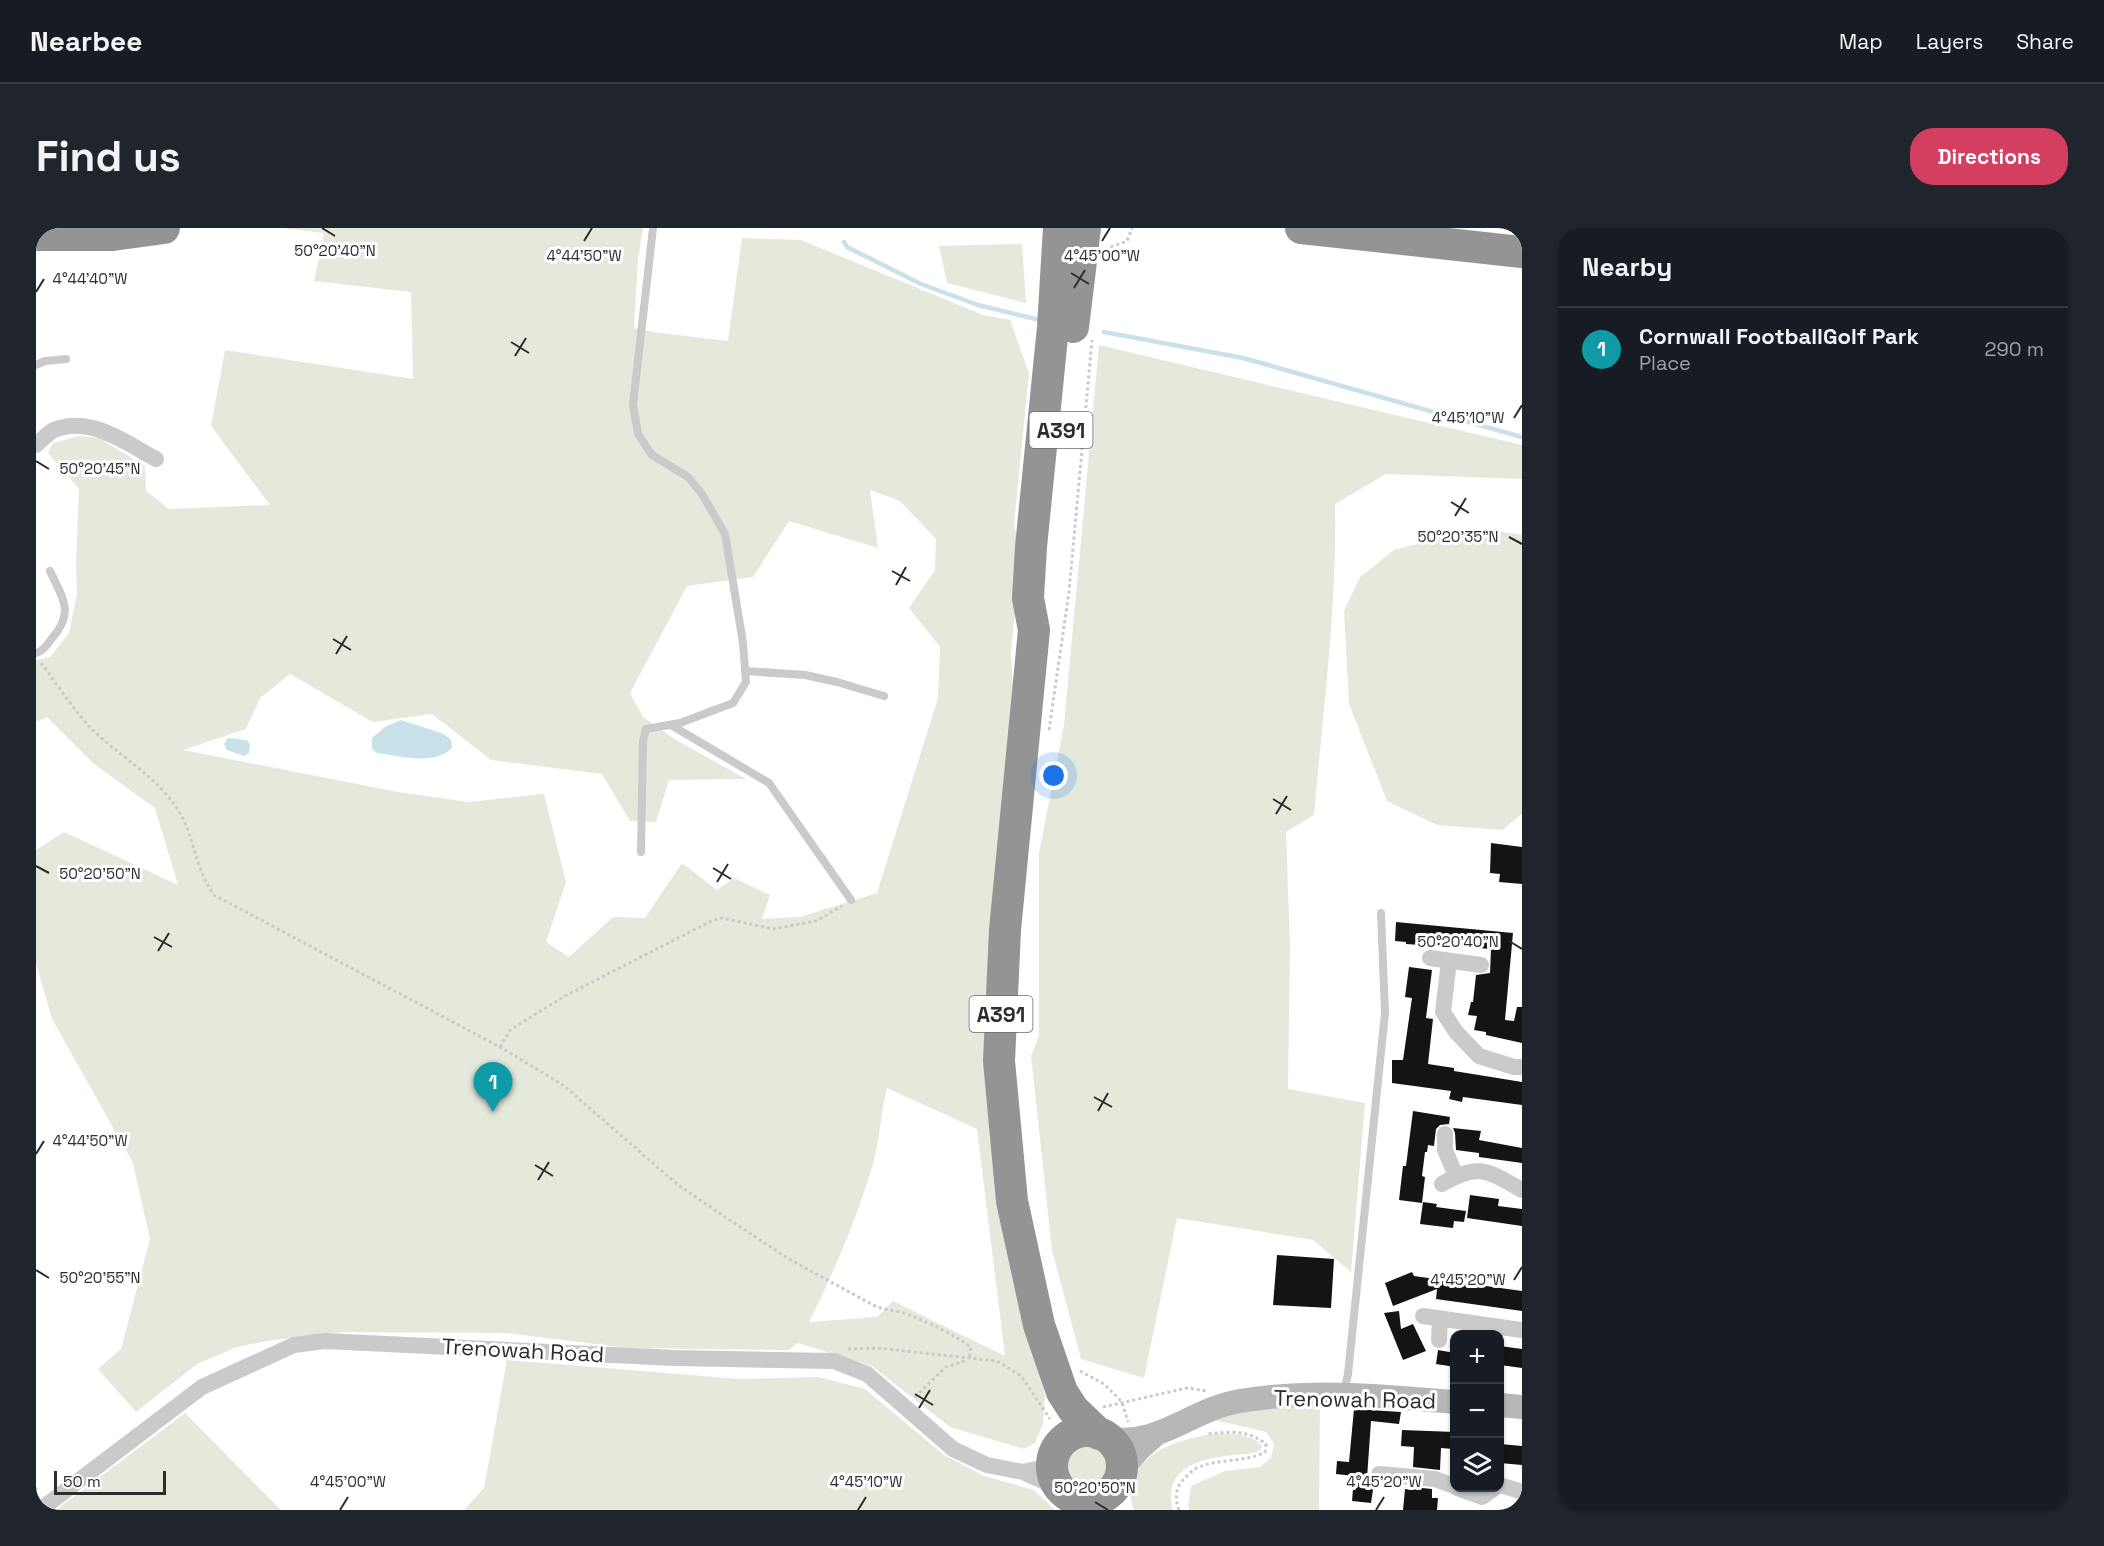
<!DOCTYPE html>
<meta charset="utf-8">
<style>
:root{--surface:#171b24;--page:#20242c;--text:#f1f3f6;--muted:#9ea1a6;--line:#363941;--accent:#d43e61}
body{margin:0;font-family:"Space Grotesk",sans-serif;background:var(--page);color:var(--text)}
.controls{position:absolute;right:18px;bottom:18px;display:grid;overflow:hidden;border-radius:12px;box-shadow:0 2px 4px #0004}
.controls button{width:54px;height:54px;display:grid;place-items:center;padding:0;border:0;border-bottom:2px solid var(--line);background:var(--surface);color:var(--text);font:30px sans-serif}
.scale{position:absolute;left:18px;bottom:15px;width:112px;box-sizing:border-box;padding-left:6px;border:3px solid #2d2d2d;border-top:0;font-size:16px;line-height:21px;white-space:nowrap;color:#2d2d2d;-webkit-text-stroke:4px #fff;paint-order:stroke}
.you{position:absolute;left:1018px;top:548px;width:21px;height:21px;margin:-15px;border:4px solid #fff;border-radius:50%;background:#1a73e8;box-shadow:0 0 0 9px #1a73e833}
.badge{display:grid;place-items:center;width:39px;height:39px;border-radius:50%;background:var(--accent);color:#fff;font-size:20px;font-weight:700}
.pin{position:absolute;translate:-50% -50px;filter:drop-shadow(0 2px 3px #0008)}
.pin::after{content:'';position:absolute;top:32px;width:21px;height:18px;background:inherit;clip-path:polygon(0 0,100% 0,50% 100%)}
.list{margin:0;padding:0;list-style:none}
h2{display:flex;justify-content:space-between;align-items:center;height:78px;margin:0;padding:0 24px;font-size:26px}
h2 small{font-size:20px;font-weight:400;color:var(--muted)}
.list li{display:grid;grid-template-columns:39px 1fr auto;gap:18px;align-items:center;box-sizing:border-box;height:84px;padding:0 24px;border-top:2px solid var(--line)}
.list b{display:block;font-size:22px;white-space:nowrap}
.list p{margin:0;font-size:20px;white-space:nowrap;color:var(--muted)}
.list em{font-size:20px;font-style:normal;color:var(--muted)}
.icon{flex:none;width:33px;height:33px;fill:none;stroke:currentColor;stroke-width:2;stroke-linecap:round;stroke-linejoin:round}
.map{position:relative;flex:none;width:1486px;height:1282px;overflow:hidden;border-radius:24px}
header{display:flex;align-items:center;gap:36px;box-sizing:border-box;height:84px;padding:0 30px;background:var(--surface);border-bottom:2px solid var(--line)}
header strong{font-size:28px}
nav{display:flex;gap:33px;margin-inline-start:auto;font-size:21px}
.intro{display:flex;align-items:center;justify-content:space-between;box-sizing:border-box;height:144px;padding:0 36px}
h1{margin:0;font-size:42px}
.button{padding:15px 27px;border-radius:24px;background:var(--accent);color:#fff;font-size:21px;font-weight:700}
main{display:flex;gap:36px;padding:0 36px}
aside{flex:1;background:var(--surface);border-radius:24px;box-shadow:0 2px 4px #0004}
.map>svg:first-child{display:block}
</style>
<header>
<strong>Nearbee</strong>
<nav><a>Map</a><a>Layers</a><a>Share</a></nav>
</header>
<div class="intro"><h1>Find us</h1><a class="button">Directions</a></div>
<main>
<div class="map">
<svg width="1486" height="1282" viewBox="0 0 1486 1282">
<rect width="100%" height="100%" fill="#fff"/>
<!-- green -->
<path fill="#e5e9dc" fill-rule="evenodd" d="M245 0H607L602 31 598 100 617 104 692 113 706 10 765 12 947 87 974 92 993 145 978 297 985 325 975 423 978 485 970 985 1009 1168 1007 1196 999 1215 988 1221 914 1199 836 1138 762 1115 753 1122 591 1120 470 1105 309 1104 237 1112 201 1119 161 1136 100 1184 62 1141 85 1121 114 1011 97 935 16 791 0 735V622L28 604 142 657 119 580 58 536 11 489 0 494V432L14 429 33 405 41 366 40 336 43 261 12 225 17 215 44 208 63 210 109 238 110 263 133 281 234 277 175 198 189 122 377 151 375 64 278 53 288 5ZM834 262 864 273 900 311 899 342 873 380 904 419 902 470 841 665 764 689 726 691 734 667 698 650 681 662 646 635 609 690 577 689 533 729 510 714 530 654 508 566 432 574 362 564 147 522 210 501 224 470 254 446 337 494 396 486 455 532 566 546 594 593 620 594 633 552 710 551 640 512 607 489 594 465 651 358 717 349 753 293 842 320ZM851 860 941 901 969 1128 857 1073 841 1089 773 1094C799 1042 822 988 838 932 844 909 845 884 851 860Z
M986 16 990 75 911 55 903 18Z
M1063 117 1486 217V251L1350 246 1299 276C1301 379 1287 484 1278 587L1250 604 1254 718 1252 861 1329 875 1315 1044 1277 1012 1141 990 1108 1150 1045 1131 1016 1022 995 828 1003 808V625L1028 497Z
M1461 303 1486 307V586L1466 602 1401 597 1351 573 1313 476 1308 383 1324 349 1358 322 1408 309Z
M471 1132 703 1151 783 1149 829 1161 908 1227 948 1248 998 1262 1019 1282H428L448 1260Z
M1284 1177 1283 1282H1153L1152 1278 1155 1258 1189 1243 1224 1239 1235 1230 1238 1216 1230 1204 1174 1191 1195 1182Z
M149 1185 245 1282H20Z
M1176 1206C1193 1206 1214 1204 1226 1218L1225 1222 1218 1225C1182 1229 1124 1230 1137 1282H1098C1095 1273 1091 1259 1095 1249 1096 1246 1101 1241 1104 1238 1123 1217 1149 1211 1176 1206Z
M1029 1240a23 23 0 1 1 46 0a23 23 0 1 1-46 0Z"/>
<!-- water -->
<path fill="#c9e1e8" d="M365 492 408 506 415 512 416 520C398 538 363 528 341 525L336 521V510L349 499Z
M192 510 211 512 214 517 213 525 208 528 191 522 188 516Z"/>
<g fill="none" stroke-linecap="round" stroke-linejoin="round">
<!-- stream -->
<path stroke="#c9e1e8" stroke-width="4.5" d="M808 14 811 19 885 56 942 77 1008 93
M1068 104 1207 130 1486 209"/>
</g>
<!-- building -->
<path fill="#141414" d="M1455 615 1486 619V656L1463 654 1464 646 1454 645Z
M1360 694 1477 705 1469 792 1478 793 1481 779H1486V815L1450 807V804L1438 802 1441 788 1432 787 1435 774H1437L1440 747 1454 745 1455 721 1385 716V717L1370 716V714L1359 713Z
M1373 739 1396 742 1390 790 1397 791 1392 836 1418 840V843L1486 854V877L1427 869 1426 874 1413 871 1415 863 1356 855V832H1367L1376 770 1369 769Z
M1377 883 1414 889 1413 896 1404 897 1400 901 1398 918 1392 917 1391 924H1389L1386 948 1389 949 1386 975 1363 972 1367 938H1370Z
M1417 900 1445 903 1443 912 1486 920V935L1443 929V925L1420 922 1419 905Z
M1434 967 1463 971 1462 978 1486 981V998L1431 990Z
M1387 974 1401 976 1400 979 1430 983 1428 994 1418 993 1417 1000 1384 996Z
M1241 1027 1298 1031 1295 1080 1237 1077Z
M1376 1044 1378 1048 1486 1063V1083L1400 1071 1401 1061 1357 1078 1349 1055Z
M1363 1083 1365 1101 1377 1096 1390 1123 1367 1132 1348 1085Z
M1464 1118 1486 1121V1140L1464 1137Z
M1402 1122 1419 1125V1139L1400 1136Z
M1318 1181 1365 1184 1363 1196 1335 1193 1331 1250 1338 1255 1335 1275 1316 1273 1318 1248 1300 1246 1301 1233 1313 1234Z
M1366 1202 1419 1204 1418 1221 1405 1220 1404 1242 1377 1239 1378 1219 1365 1218Z
M1464 1216 1486 1218V1237L1464 1235Z
M1376 1259 1396 1261V1270H1402L1401 1282H1367L1369 1261 1376 1262Z"/>
<g fill="none" stroke-linecap="round" stroke-linejoin="round">
<!-- path -->
<path stroke="#cacaca" stroke-width="3" stroke-dasharray="3 3" stroke-linecap="butt" d="M1069 21 1091 13 1096 0
M5 435C22 457 39 485 59 504 85 529 119 548 140 579 159 606 158 640 178 667L464 819 527 857 641 956 680 983 753 1031 837 1077C847 1082 858 1082 868 1085 892 1094 915 1105 935 1119L933 1131
M1013 502 1033 364 1056 112
M464 819 474 802 529 768 677 692 686 690 737 701 780 693 806 678
M812 1121 841 1120 961 1133 985 1148 1014 1191
M1044 1143 1068 1156 1086 1174 1092 1194
M879 1169 910 1139 931 1132
M1067 1179 1151 1160 1171 1163
M1143 1282C1139 1272 1139 1260 1147 1252 1151 1248 1156 1242 1161 1240 1182 1230 1209 1235 1229 1224L1230 1216C1211 1201 1192 1204 1169 1206"/>
<!-- lane -->
<path stroke="#cacaca" stroke-width="8" d="M0 137 9 133 30 131
M0 425C8 423 12 415 17 409 39 384 26 369 14 343
M709 443 769 447 801 454 848 468
M635 497 733 555 815 672
M605 624 607 513 610 501 644 495 697 475 710 454 707 415 689 306 666 266 652 249 616 227 602 206 597 177 617 0
M1308 1163 1312 1146 1349 785 1345 685"/>
<!-- street -->
<path stroke="#cacaca" stroke-width="16" d="M0 217C6 212 12 205 18 202 54 187 90 215 120 231
M1394 730 1445 737
M1413 733 1407 784 1420 804 1443 828 1478 839H1486
M1409 906V922L1420 948
M1406 956C1442 934 1452 943 1486 962
M1387 1088 1486 1102
M1403 1112 1404 1091
M987 1244 1009 1239 1016 1233
M1343 1246 1399 1251 1418 1258
M1464 1257 1486 1264
M1421 1260 1446 1269 1459 1260
M4 1282 166 1159 258 1117 289 1113 639 1130 798 1133 831 1146 917 1221 951 1237 987 1244 1024 1261"/>
<!-- secondary -->
<path stroke="#b7b7b7" stroke-width="24" d="M1464 1177 1486 1179
M1070 1210C1121 1221 1155 1181 1204 1173 1275 1161 1347 1168 1418 1174
M1085 1242 1103 1221 1119 1207"/>
<!-- highway -->
<path stroke="#949494" stroke-width="32" d="M1023 0 1017 99 995 319 992 370 998 402 969 702 963 833 976 973 1003 1097 1026 1164 1037 1181 1063 1206
M1265 0 1486 24
M0 7H77L128 0
M1037 99 1049 0
M1016 1238a35 35 0 1 1 70 0a35 35 0 1 1-70 0Z"/>
</g>
<!-- ticks -->
<path fill="none" stroke="#2d2d2d" stroke-width="2" d="M286 0 299 8M548 13 556 0M1066 13 1074 0M1035 45 1053 56M1038 60 1049 42M0 64 8 51M475 114 493 125M479 128 490 110M1478 190 1486 177M0 233 13 241M1415 274 1433 285M1419 288 1430 270M1473 309 1486 316M856 343 874 353M860 357 870 339M297 411 315 422M300 426 311 408M1237 571 1255 582M1240 586 1251 568M0 638 13 645M677 640 695 651M681 654 692 636M118 709 136 719M1473 713 1486 721M122 723 133 705M1058 869 1076 879M1062 883 1072 865M0 926 8 913M499 937 517 948M502 952 513 934M0 1042 13 1050M1478 1052 1486 1039M879 1166 897 1177M883 1180 894 1162M1059 1274 1072 1282M304 1282 312 1269M822 1282 830 1269M1340 1282 1348 1269"/>
<g text-anchor="middle" dominant-baseline="central" stroke-width="6" stroke-linejoin="round" paint-order="stroke">
<!-- shield labels -->
<g fill="#fff" stroke="#6c6c6c" stroke-width="1.5">
<rect x="993.5" y="184" width="63" height="36" rx="4.5"/>
<rect x="933.5" y="768" width="63" height="36" rx="4.5"/>
</g>
<g font-size="21" font-weight="bold" fill="#2d2d2d">
<text x="1025" y="202">A391</text>
<text x="965" y="786">A391</text>
</g>
<!-- street labels -->
<g font-size="22" fill="#2d2d2d" stroke="#fff">
<text transform="translate(487 1122) rotate(3)">Trenowah Road</text>
<text transform="translate(1319 1171) rotate(1)">Trenowah Road</text>
</g>
</g>
<g font-size="15" text-anchor="middle" fill="#2d2d2d" stroke="#fff" stroke-width="6" stroke-linejoin="round" paint-order="stroke">
<text x="299" y="28">50°20'40"N</text>
<text x="548" y="33">4°44'50"W</text>
<text x="1066" y="33">4°45'00"W</text>
<text x="54" y="56">4°44'40"W</text>
<text x="1432" y="195">4°45'10"W</text>
<text x="64" y="246">50°20'45"N</text>
<text x="1422" y="314">50°20'35"N</text>
<text x="64" y="651">50°20'50"N</text>
<text x="1422" y="719">50°20'40"N</text>
<text x="54" y="918">4°44'50"W</text>
<text x="64" y="1055">50°20'55"N</text>
<text x="1432" y="1057">4°45'20"W</text>
<text x="312" y="1259">4°45'00"W</text>
<text x="830" y="1259">4°45'10"W</text>
<text x="1348" y="1259">4°45'20"W</text>
<text x="1059" y="1265">50°20'50"N</text>
</g>
</svg>
<div class="controls">
<button>+</button>
<button>−</button>
<button><svg class="icon" aria-label="layers" viewBox="0 0 24 24"><path d="M12 4l9 5-9 5-9-5zM3 14l9 5 9-5"/></svg></button>
</div>
<div class="scale">50 m</div>
<div class="you"></div>
<div class="pin badge" style="left:457px;top:884px;background:#0f9aa8">1</div>
</div>
<aside>
<h2>Nearby<small></small></h2>
<ul class="list">
<li><span class="badge" style="background:#0f9aa8">1</span><div><b>Cornwall FootballGolf Park</b><p>Place</p></div><em>290 m</em></li>
</ul>
</aside>
</main>
